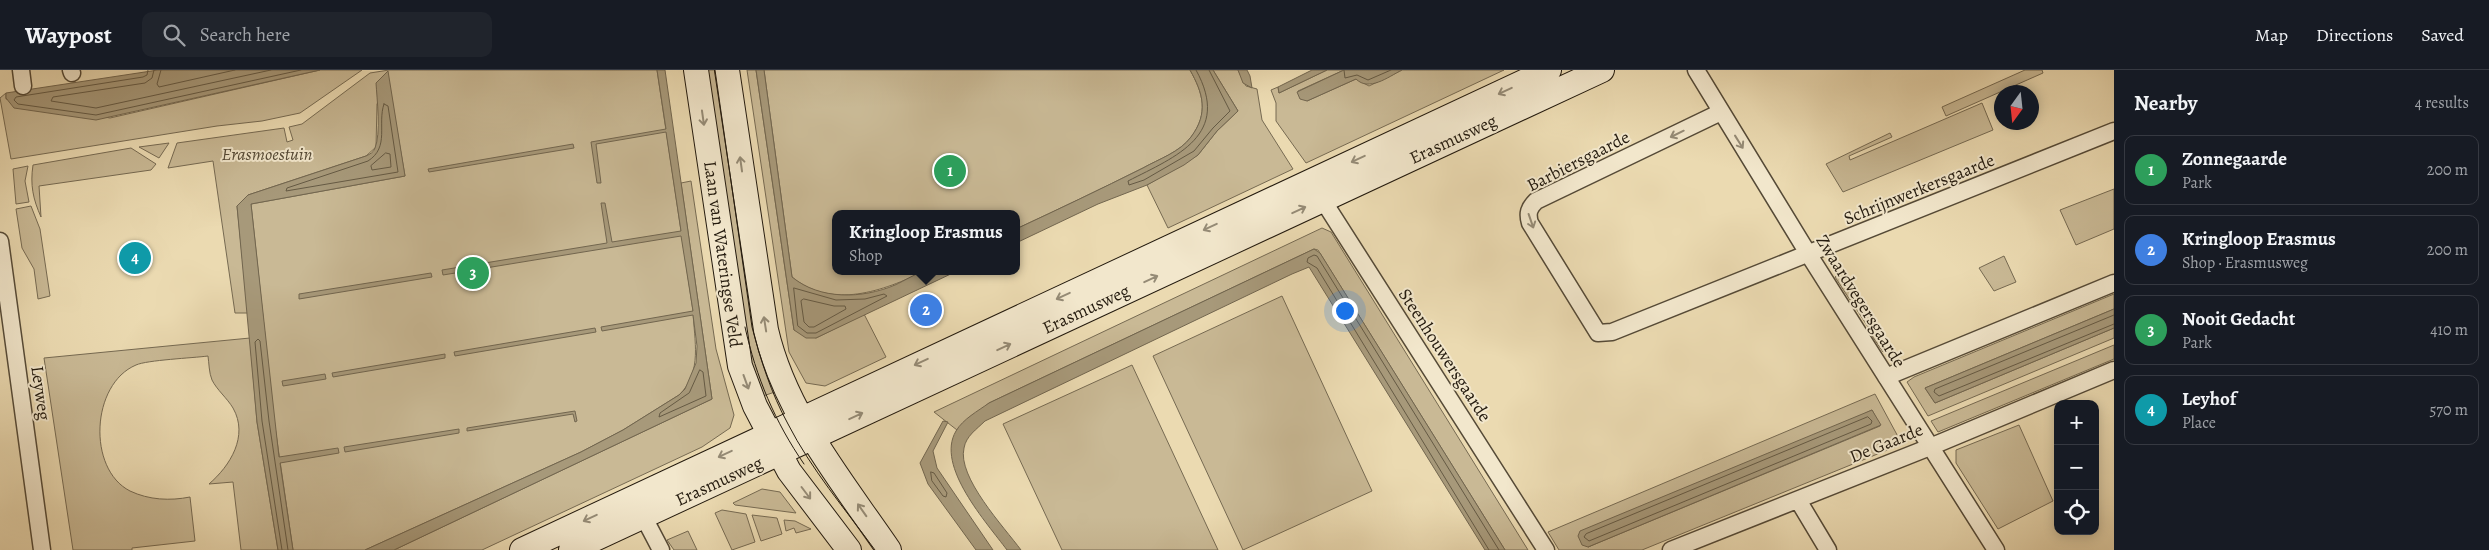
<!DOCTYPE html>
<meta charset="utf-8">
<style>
:root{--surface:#171b24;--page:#20242c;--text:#f1f3f6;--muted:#9ea1a6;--line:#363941;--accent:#c59692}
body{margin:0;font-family:Alegreya,serif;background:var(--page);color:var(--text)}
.controls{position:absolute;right:15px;bottom:15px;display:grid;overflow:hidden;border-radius:10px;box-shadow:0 2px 12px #0003}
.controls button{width:45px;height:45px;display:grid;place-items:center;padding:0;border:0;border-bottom:1px solid var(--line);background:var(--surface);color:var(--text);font:25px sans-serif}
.compass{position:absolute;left:1994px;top:15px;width:45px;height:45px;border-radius:50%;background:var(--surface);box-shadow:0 2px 12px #0003;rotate:195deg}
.you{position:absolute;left:1344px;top:240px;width:18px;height:18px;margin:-12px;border:4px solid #fff;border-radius:50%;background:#1a73e8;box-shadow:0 0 0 8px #1a73e833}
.badge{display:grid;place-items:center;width:32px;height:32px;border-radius:50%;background:var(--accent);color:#fff;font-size:16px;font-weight:700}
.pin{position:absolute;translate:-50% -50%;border:2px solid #fff;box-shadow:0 1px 5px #0006}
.popup{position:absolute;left:832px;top:140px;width:188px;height:65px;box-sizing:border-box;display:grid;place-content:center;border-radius:10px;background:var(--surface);filter:drop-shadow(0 1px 4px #0005);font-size:16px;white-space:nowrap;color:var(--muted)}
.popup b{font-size:19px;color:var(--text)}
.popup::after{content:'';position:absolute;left:50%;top:100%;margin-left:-10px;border:10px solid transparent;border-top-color:var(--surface)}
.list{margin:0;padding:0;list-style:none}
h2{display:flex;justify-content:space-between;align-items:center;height:65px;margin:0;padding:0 20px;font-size:21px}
h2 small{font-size:16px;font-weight:400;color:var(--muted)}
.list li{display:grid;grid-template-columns:32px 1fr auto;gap:15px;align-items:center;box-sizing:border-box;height:70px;margin:0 10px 10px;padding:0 10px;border:1px solid var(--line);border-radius:10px}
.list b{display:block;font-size:19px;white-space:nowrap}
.list p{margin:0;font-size:16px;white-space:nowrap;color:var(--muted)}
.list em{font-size:16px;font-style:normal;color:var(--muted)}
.icon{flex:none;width:28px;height:28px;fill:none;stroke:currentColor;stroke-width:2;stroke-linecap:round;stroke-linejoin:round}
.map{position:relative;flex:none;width:2114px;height:480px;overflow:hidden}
header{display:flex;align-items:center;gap:30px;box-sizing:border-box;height:70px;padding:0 25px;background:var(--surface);border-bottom:1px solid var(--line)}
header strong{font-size:24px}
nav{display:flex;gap:28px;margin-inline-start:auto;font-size:18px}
.search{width:350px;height:45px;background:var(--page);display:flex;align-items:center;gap:12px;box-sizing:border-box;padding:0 18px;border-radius:10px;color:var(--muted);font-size:19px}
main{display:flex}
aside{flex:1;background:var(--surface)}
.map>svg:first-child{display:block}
</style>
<header>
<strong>Waypost</strong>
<div class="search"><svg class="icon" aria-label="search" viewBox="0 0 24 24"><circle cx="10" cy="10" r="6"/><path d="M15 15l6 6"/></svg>Search here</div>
<nav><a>Map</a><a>Directions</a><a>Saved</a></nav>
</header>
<main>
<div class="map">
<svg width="2114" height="480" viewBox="0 0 2114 480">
<rect width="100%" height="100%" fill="#ebdab1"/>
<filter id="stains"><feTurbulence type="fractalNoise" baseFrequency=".004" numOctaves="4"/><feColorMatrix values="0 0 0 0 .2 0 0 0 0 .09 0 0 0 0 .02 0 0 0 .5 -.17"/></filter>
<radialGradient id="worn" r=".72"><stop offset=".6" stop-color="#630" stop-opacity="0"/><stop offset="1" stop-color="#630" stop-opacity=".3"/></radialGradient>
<!-- green -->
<path fill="#c9b995" stroke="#766a52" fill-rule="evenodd" d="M320 0H362L300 43 262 51 217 56 11 89 0 28 6 23V29L110 48Z
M389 0H657L693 241C694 270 703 302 679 325L623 360 581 382 365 480H293L274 350 251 134 405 106 389 14 377 34 376 77 366 86 248 125 237 136 248 243H235L213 91 168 98 177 73 284 58 287 72 293 70 289 57 302 54 370 3Z
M699 0H723L778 321 757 328Z
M747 0H756L794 260 816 268 864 244 886 287 825 316 806 313 789 282Z
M764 0H1190C1203 23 1209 43 1191 67 1180 82 1159 89 1143 98 1101 119 1059 139 1016 159V144H836V201H925C883 221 832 240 792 207Z
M1213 0H1238L1246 16 1257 19 1262 50 1293 99 1168 158 1147 115 1198 85 1217 61 1238 41Z
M1327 0H1344L1298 21 1307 31 1356 9 1369 16 1402 0H1504L1306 93 1276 51V33L1271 20 1278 17 1279 23Z
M2025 0H2042L2043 3 1946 46 1942 37Z
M1982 33 1993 60 1843 122 1826 94 1890 63 1892 67 1849 86 1850 90Z
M169 73 159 88 139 77Z
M131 78 156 94 151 100 39 116 41 147C33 129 30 115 33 95Z
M28 96 25 111 29 132 16 134 13 99Z
M691 111 716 279 734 345 730 358 702 377 482 480H394L712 329 681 113Z
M2114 119V159L2076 175 2060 140Z
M31 136 40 159 50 226 38 229 34 199 22 178 16 139Z
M1322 158 1331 162 1528 480H1505L1318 180 1314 179 989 333 957 360 934 342Z
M2004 186 2016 212 1994 221 1979 198Z
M1842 202 1857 226 1850 230 1835 207Z
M2114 224V239L1925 318 1935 333 2114 258V268L1928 346 1907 312 1914 307Z
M1282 226 1372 421 1243 480 1153 286Z
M1860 230 1875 253 1868 257 1853 234Z
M1877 258 1889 278 1883 282 1870 263Z
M250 268 257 352 278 480H241L233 412 209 414C230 396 249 366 233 338 227 328 217 320 212 310 209 303 209 293 208 286 193 288 147 290 136 295 91 314 87 399 130 421 149 430 170 431 190 427L195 471 132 478V480H73L44 288Z
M2114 275V289L1938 362 1931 351Z
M1132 295 1218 480H1062L1003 354Z
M1875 324 1902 374 1642 480H1559L1548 462ZM1872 340 1880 356 1588 477Z
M2019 355 2053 431 1998 459 1956 393V380Z
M762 419 780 422 796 443 735 435 733 433Z
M722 440 746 444 755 472 732 480 715 443Z
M752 445 777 448 782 464 761 471Z
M784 450 795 451 811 459 796 463 794 458 786 461Z
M688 461 697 480H674L667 470Z"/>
<!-- water -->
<path fill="#a7997a" stroke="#72664f" d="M158 0H320L96 50 14 38 6 28V23Z
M657 0H665L712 329 394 480H365L581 382 623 360 679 325 685 319 696 293 697 276 693 245 602 261 601 257 693 241 681 166 443 205 442 200 607 173 601 133H605L612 172 681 161 666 62 596 74 601 113H597L591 72 666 59Z
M756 0H764L792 207C820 230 862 229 895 215 904 211 916 203 926 201 936 200 947 201 957 201L816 268H806L794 260Z
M1190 0H1213L1238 41 1217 61 1198 85 1184 95 1147 115 1098 134 1016 173V159C1059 139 1101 119 1143 98 1159 89 1180 82 1191 67 1209 43 1203 23 1190 0Z
M1238 0H1247L1250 6 1252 18 1243 13Z
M1312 0H1327L1279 23 1278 17Z
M1344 0H1402C1388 7 1369 22 1356 9L1307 31 1300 29 1297 22Z
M388 1 405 106 251 134 279 387 338 378 339 383 280 393 293 480H278L257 352 237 136 248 125 366 86C370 84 374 82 375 78 381 64 377 29 376 13Z
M573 74 574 78 429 102 428 99Z
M1314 179 1320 183 1505 480H1485L1309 197 1292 204 985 351C977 359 966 366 964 378 957 407 1004 457 1021 480H1007C987 453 935 396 956 361 963 349 978 341 989 333Z
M431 203 432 207 299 229V224Z
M2114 239V258L1935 333 1925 318Z
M595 258 596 262 455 286 454 282Z
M445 284V288L333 307 332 303Z
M325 304 326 309 283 316 282 311Z
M1872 340 1881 355 1588 477 1582 475 1578 466 1580 461Z
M575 341 577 351 575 352 573 344 467 361V358Z
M943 351 948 352 933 381 937 398 993 480H976L928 414 920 393Z
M459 359V363L345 382 344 377Z"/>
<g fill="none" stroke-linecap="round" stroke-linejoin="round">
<!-- shore -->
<path stroke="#655a44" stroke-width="1" d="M148 0 147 5 143 7 16 27 14 30 18 34 96 45 301 0
M154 0 152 8 145 13 53 27 51 31 96 38 271 0
M161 0 157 14 159 17 235 0
M1196 0C1232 65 1177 86 1128 111L1129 115 1144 110 1194 81 1213 58 1230 41 1209 0
M1344 0 1345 8 1357 5 1368 10 1391 0
M384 34 388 36 398 102 286 121 287 118 368 91C390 77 377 54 384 34Z
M386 83 390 84 391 97 372 100 371 96Z
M794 218 836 230 865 229 884 224 887 226 816 263H807L798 256Z
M804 229 834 236H845L846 239 814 257H809L804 252 801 231Z
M2114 245 1935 319 1934 322 1939 326 2114 254
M700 300 703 302 706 326 659 347 660 343 689 323Z
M1868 347 1872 351 1871 354 1589 471 1584 467 1586 464Z
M931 402 934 403 947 423 946 427 943 426 932 411Z
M282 480 262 351 255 272 258 269 260 271 269 351 288 480
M1489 480 1317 198 1307 192 1308 188 1314 185 1317 186 1499 480"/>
<!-- street casing -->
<g stroke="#554a37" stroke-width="19">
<path id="street" d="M21 0 23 16
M71 0 72 3
M1696 0 1809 185 1996 480
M1721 42 1536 131C1529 138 1527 143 1530 153L1598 263 1612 262 2114 61
M1317 121 1546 480
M0 171 42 480
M1886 307 2114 213
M1798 430 1828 480
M639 438 661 480
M1671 480 1930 377 2114 300"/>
</g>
<!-- secondary casing -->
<g stroke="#231a0e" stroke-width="26">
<path id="secondary" d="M696 0 740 296 755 336 789 401 849 480
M727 0 766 260C785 343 842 411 889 480
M522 480 1549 0
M571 480 1602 0"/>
</g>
<!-- street -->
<use href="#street" stroke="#f2e7cc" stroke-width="16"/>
<!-- secondary -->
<use href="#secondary" stroke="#f2e7cc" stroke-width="24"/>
<!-- tram -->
<path stroke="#231a0e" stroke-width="1" d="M715 0 752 257C761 291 771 323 788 354 811 399 845 439 875 480
M745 257C756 307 775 352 804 394"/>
</g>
<!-- one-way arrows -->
<defs><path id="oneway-shaft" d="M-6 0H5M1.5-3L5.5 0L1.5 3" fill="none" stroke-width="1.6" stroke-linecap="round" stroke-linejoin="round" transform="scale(1.25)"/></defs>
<g stroke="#958b76">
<use href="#oneway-shaft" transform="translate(1505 21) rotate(155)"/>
<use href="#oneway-shaft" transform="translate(703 48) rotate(82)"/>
<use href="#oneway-shaft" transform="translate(1677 64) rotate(154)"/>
<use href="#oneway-shaft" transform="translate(1739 72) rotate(58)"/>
<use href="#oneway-shaft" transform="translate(1358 89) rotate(155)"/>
<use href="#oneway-shaft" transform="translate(741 94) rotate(-98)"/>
<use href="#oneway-shaft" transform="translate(1299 140) rotate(-25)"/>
<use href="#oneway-shaft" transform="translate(1531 151) rotate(71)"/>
<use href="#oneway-shaft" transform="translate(1210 157) rotate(155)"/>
<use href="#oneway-shaft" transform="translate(1151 209) rotate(-25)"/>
<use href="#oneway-shaft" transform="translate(1063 226) rotate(155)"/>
<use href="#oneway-shaft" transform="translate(765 254) rotate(-99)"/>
<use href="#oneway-shaft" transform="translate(1004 277) rotate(-25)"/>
<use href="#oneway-shaft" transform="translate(921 292) rotate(155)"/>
<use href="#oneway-shaft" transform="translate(746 312) rotate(70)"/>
<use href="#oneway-shaft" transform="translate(856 346) rotate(-25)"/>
<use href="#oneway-shaft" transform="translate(725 384) rotate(155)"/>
<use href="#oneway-shaft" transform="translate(806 423) rotate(53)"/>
<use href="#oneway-shaft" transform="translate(862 440) rotate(-125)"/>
<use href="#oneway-shaft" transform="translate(590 448) rotate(155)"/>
</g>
<g text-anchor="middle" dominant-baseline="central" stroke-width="4" stroke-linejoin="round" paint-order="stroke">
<!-- street labels -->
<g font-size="18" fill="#231a0e" stroke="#f2e7cc">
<text transform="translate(1453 69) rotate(-25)">Erasmusweg</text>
<text transform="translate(1578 91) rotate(-27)">Barbiersgaarde</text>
<text transform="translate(1919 119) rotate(-22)">Schrijnwerkersgaarde</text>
<text transform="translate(723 184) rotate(82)">Laan van Wateringse Veld</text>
<text transform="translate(1861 231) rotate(58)">Zwaardvegersgaarde</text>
<text transform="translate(1086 239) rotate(-25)">Erasmusweg</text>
<text transform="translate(1445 285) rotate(57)">Steenhouwersgaarde</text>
<text transform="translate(41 323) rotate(82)">Leyweg</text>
<text transform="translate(1886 373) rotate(-22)">De Gaarde</text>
<text transform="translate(719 411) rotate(-25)">Erasmusweg</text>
</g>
<!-- park labels -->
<g font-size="18" font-style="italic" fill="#554a36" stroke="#f2e7cc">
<text x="267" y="84">Erasmoestuin</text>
</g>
</g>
<rect width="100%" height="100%" filter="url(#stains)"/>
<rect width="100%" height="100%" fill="url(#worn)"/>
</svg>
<div class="controls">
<button>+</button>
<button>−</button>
<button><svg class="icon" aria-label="locate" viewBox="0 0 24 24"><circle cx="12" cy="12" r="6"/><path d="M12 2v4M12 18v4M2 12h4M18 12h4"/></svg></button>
</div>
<svg class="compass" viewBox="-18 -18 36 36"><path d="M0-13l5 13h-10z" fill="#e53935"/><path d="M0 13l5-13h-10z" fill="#9ea1a6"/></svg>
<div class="you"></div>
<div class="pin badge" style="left:950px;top:101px;background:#2e9e5b">1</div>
<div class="pin badge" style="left:926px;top:240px;background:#3f7fe0">2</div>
<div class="popup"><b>Kringloop Erasmus</b>Shop</div>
<div class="pin badge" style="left:473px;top:203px;background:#2e9e5b">3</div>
<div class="pin badge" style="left:135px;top:188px;background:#0f9aa8">4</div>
</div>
<aside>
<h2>Nearby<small>4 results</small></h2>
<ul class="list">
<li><span class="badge" style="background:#2e9e5b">1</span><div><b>Zonnegaarde</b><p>Park</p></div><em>200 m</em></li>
<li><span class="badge" style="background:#3f7fe0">2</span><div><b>Kringloop Erasmus</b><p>Shop · Erasmusweg</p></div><em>200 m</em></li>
<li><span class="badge" style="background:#2e9e5b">3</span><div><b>Nooit Gedacht</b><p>Park</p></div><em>410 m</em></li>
<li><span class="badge" style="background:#0f9aa8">4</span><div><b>Leyhof</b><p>Place</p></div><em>570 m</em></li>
</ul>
</aside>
</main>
